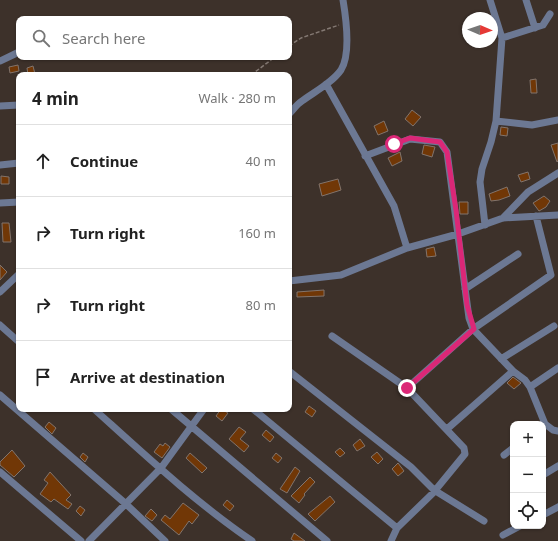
<!DOCTYPE html>
<meta charset="utf-8">
<style>
:root{--surface:#fff;--page:#f2f2f2;--text:#222;--muted:#767676;--line:#e0e0e0}
body{margin:0;font-family:"Noto Sans",sans-serif;background:var(--page);color:var(--text)}
.controls{position:absolute;right:12px;bottom:12px;display:grid;overflow:hidden;border-radius:8px;box-shadow:0 1px 3px #0004}
.controls button{width:36px;height:36px;display:grid;place-items:center;padding:0;border:0;border-bottom:1px solid var(--line);background:var(--surface);color:var(--text);font:20px sans-serif}
.compass{position:absolute;left:462px;top:12px;width:36px;height:36px;border-radius:50%;background:var(--surface);box-shadow:0 1px 3px #0004;rotate:92deg}
.stop{position:absolute;width:12px;height:12px;margin:-9px;border:3px solid #db2777;border-radius:50%;background:#fff}
.stop.end{background:#db2777;border-color:#fff;box-shadow:0 1px 4px #0008}
.list{margin:0;padding:0;list-style:none}
h2{display:flex;justify-content:space-between;align-items:center;height:52px;margin:0;padding:0 16px;font-size:17px}
h2 small{font-size:13px;font-weight:400;color:var(--muted)}
.list li{display:grid;grid-template-columns:26px 1fr auto;gap:12px;align-items:center;box-sizing:border-box;height:72px;padding:0 16px;border-top:1px solid var(--line)}
.list b{display:block;font-size:15px;white-space:nowrap}
.list em{font-size:13px;font-style:normal;color:var(--muted)}
.icon{flex:none;width:22px;height:22px;fill:none;stroke:currentColor;stroke-width:2;stroke-linecap:round;stroke-linejoin:round}
.map{position:relative;flex:none;width:558px;height:541px;overflow:hidden}
.search{position:absolute;background:var(--surface);box-shadow:0 1px 3px #0004;left:16px;top:16px;width:276px;height:44px;display:flex;align-items:center;gap:10px;box-sizing:border-box;padding:0 14px;border-radius:8px;color:var(--muted);font-size:15px}
.panel{position:absolute;background:var(--surface);box-shadow:0 1px 3px #0004;left:16px;top:72px;width:276px;height:340px;border-radius:8px}
.map>svg:first-child{display:block}
</style>
<div class="map">
<svg width="558" height="541" viewBox="0 0 558 541">
<rect width="100%" height="100%" fill="#3d312a"/>
<!-- building -->
<path fill="#713706" stroke="#82746c" d="M18 65 19 71 10 73 9 67Z
M33 66 35 74 28 75 27 68Z
M536 79 537 93H531L530 80Z
M412 110 421 117 413 126 405 119Z
M384 121 388 131 378 135 374 126Z
M501 127 508 128 507 136 500 135Z
M558 143V161L557 162 551 145Z
M424 145 435 147 432 157 422 154Z
M400 152 402 161 392 166 388 158Z
M528 172 530 179 521 182 518 175Z
M1 176 9 177V184H1Z
M338 179 341 190 322 196 319 184Z
M507 187 510 196 499 200 491 201 489 194Z
M544 196 550 201 546 207 539 211 533 203Z
M459 202H468V214H460Z
M2 223H9L11 242H3Z
M434 247 436 256 427 257 426 249Z
M0 265 7 272 0 280Z
M324 290V296L297 297V292Z
M513 377 521 383 514 389 507 383Z
M309 406 316 411 312 417 305 412Z
M221 409 228 413 222 421 216 416Z
M49 422 56 428 52 434 45 427Z
M239 427 246 432 240 439 249 446 244 452 229 439Z
M266 430 274 437 270 442 262 435Z
M360 439 365 446 357 451 353 445Z
M165 443 170 447 162 458 154 452 160 444 163 446Z
M340 448 345 453 340 457 335 452Z
M12 450 25 466 14 477 0 465V462Z
M377 452 383 459 378 464 371 457Z
M83 453 88 457 85 462 80 457Z
M190 453 207 468 202 473 186 458Z
M276 453 282 458 278 463 272 458Z
M398 463 404 471 398 476 392 469Z
M295 467 300 471 287 493 280 489Z
M50 472 71 495 66 500 72 504 68 509 54 499 51 502 40 494 48 483 44 480Z
M310 477 315 482 304 494 305 495 299 503 291 496Z
M330 496 335 502 315 521 308 514Z
M227 500 234 506 230 511 223 505Z
M183 503 199 515 192 524 189 521 179 535 161 520 165 515 170 519Z
M80 506 85 510 81 516 76 511Z
M151 509 157 515 152 521 145 516Z
M294 533 305 541H294L291 539Z"/>
<g fill="none" stroke-linecap="round" stroke-linejoin="round">
<!-- path -->
<path stroke="#847973" stroke-width="1.5" stroke-dasharray="4 2" stroke-linecap="butt" d="M289 46 301 38 339 25
M251 75 275 57"/>
<!-- minor -->
<path stroke="#6c7893" stroke-width="7" d="M526 0 535 28
M502 38 543 25 550 14
M0 61 19 52
M326 84 394 206 407 248
M0 106 19 105
M289 114C293 110 297 104 302 101 314 92 332 83 341 70 351 54 346 18 343 0
M496 121 532 125 558 120
M365 156 410 139 440 142 447 152 469 318 473 329 513 371 447 429
M0 165 19 163
M0 203 19 202
M503 218 528 192 558 173
M485 225 480 182 482 169 491 142 496 121 502 38 490 0
M289 281 341 275 407 248 458 234 503 218 558 215
M465 289 518 254
M0 292 19 274
M0 325 19 342
M332 336 407 388 464 448 465 454 433 493 397 528 391 541
M501 359 554 326
M289 371 411 467 434 490 484 521
M513 371 525 380 530 387 545 424 543 426
M530 387 558 368
M407 388 473 329 551 275 536 216
M0 395 126 504 165 541
M94 409C145 455 195 502 252 541
M171 409 327 541
M253 409 397 528
M545 424 553 430 558 431
M504 455 513 448
M0 472 81 541
M543 475 558 466
M543 515 558 507
M503 535 520 526
M89 541 161 468 204 409"/>
</g>
<g fill="none" stroke-linecap="round" stroke-linejoin="round">
<!-- route -->
<path stroke="#db2777" stroke-width="5" d="M394 144 410 138 440 142 447 152 456 210 467 305 474 329 407 388"/>
</g>
</svg>
<div class="controls">
<button>+</button>
<button>−</button>
<button><svg class="icon" aria-label="locate" viewBox="0 0 24 24"><circle cx="12" cy="12" r="6"/><path d="M12 2v4M12 18v4M2 12h4M18 12h4"/></svg></button>
</div>
<svg class="compass" viewBox="-18 -18 36 36"><path d="M0-13l5 13h-10z" fill="#e53935"/><path d="M0 13l5-13h-10z" fill="#767676"/></svg>
<div class="stop" style="left:394px;top:144px"></div>
<div class="stop end" style="left:407px;top:388px"></div>
<div class="search"><svg class="icon" aria-label="search" viewBox="0 0 24 24"><circle cx="10" cy="10" r="6"/><path d="M15 15l6 6"/></svg>Search here</div>
<section class="panel">
<h2>4 min<small>Walk · 280 m</small></h2>
<ul class="list">
<li><svg class="icon" aria-label="ahead" viewBox="0 0 24 24"><path d="M12 20V5M6 11l6-6 6 6"/></svg><div><b>Continue</b></div><em>40 m</em></li>
<li><svg class="icon" aria-label="right" viewBox="0 0 24 24"><path d="M7 20v-9h11M14 6l5 5-5 5"/></svg><div><b>Turn right</b></div><em>160 m</em></li>
<li><svg class="icon" aria-label="right" viewBox="0 0 24 24"><path d="M7 20v-9h11M14 6l5 5-5 5"/></svg><div><b>Turn right</b></div><em>80 m</em></li>
<li><svg class="icon" aria-label="arrive" viewBox="0 0 24 24"><path d="M6 21V4h12l-3 4 3 4H6"/></svg><div><b>Arrive at destination</b></div></li>
</ul>
</section>
</div>
